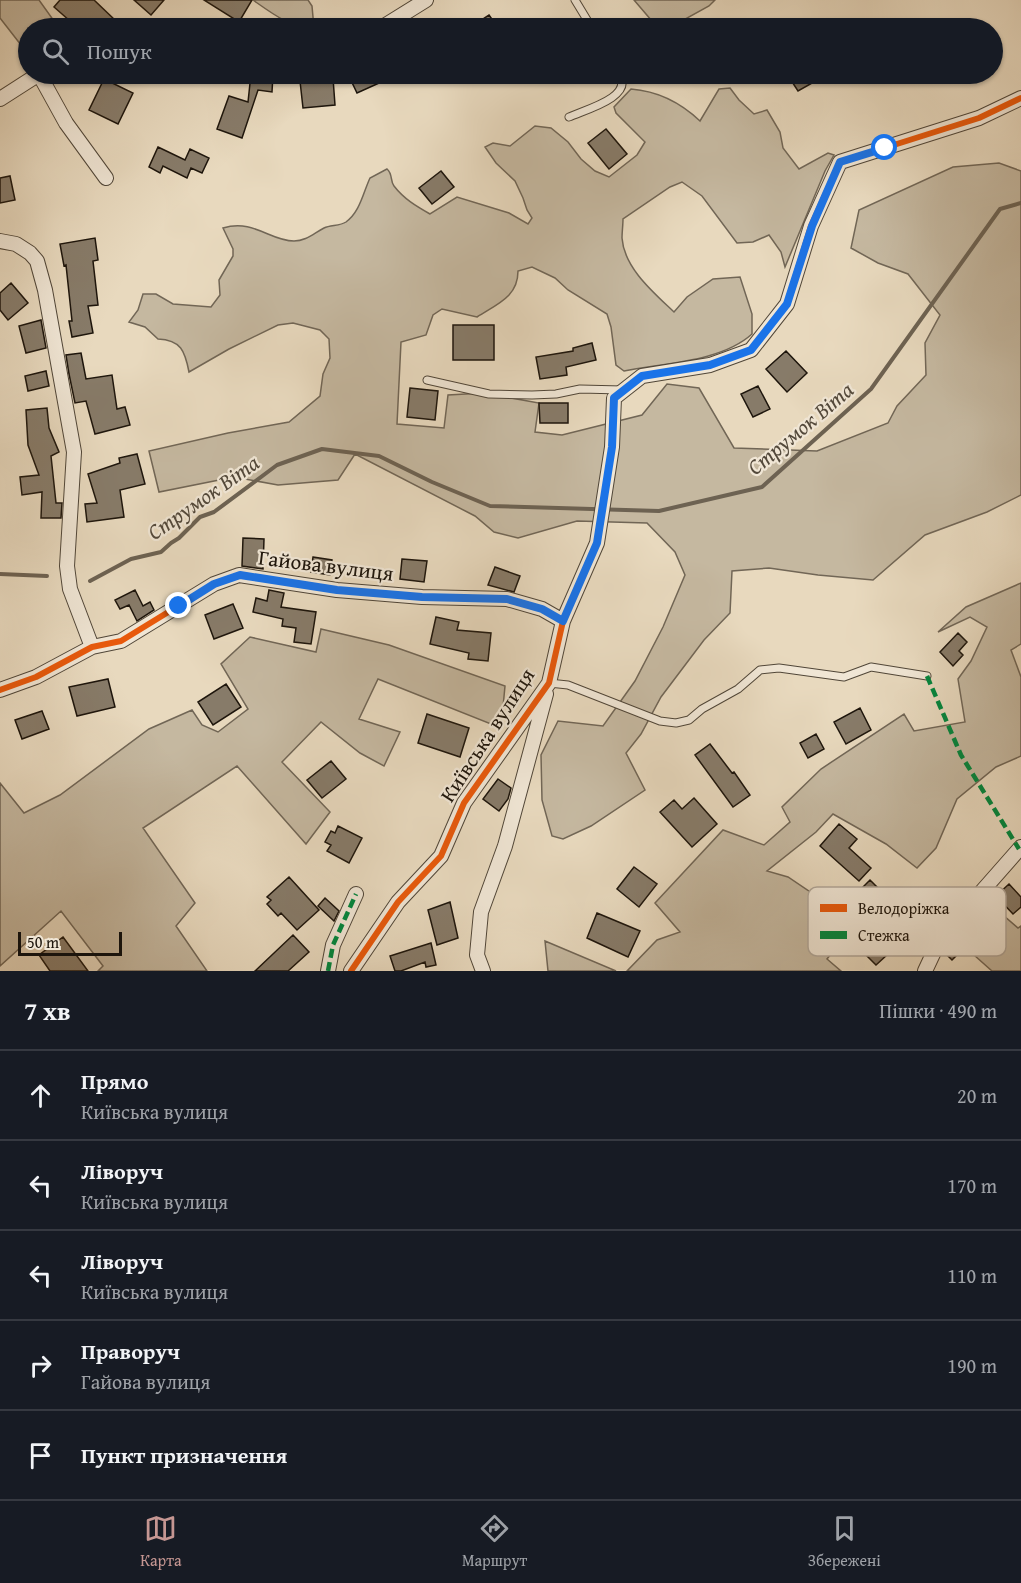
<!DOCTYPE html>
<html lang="uk">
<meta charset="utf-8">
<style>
:root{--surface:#171b24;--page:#242831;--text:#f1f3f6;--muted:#9ea1a6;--line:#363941;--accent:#c59692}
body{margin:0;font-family:"Gentium Book Plus",serif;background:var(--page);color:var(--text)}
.scale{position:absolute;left:18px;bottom:15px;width:104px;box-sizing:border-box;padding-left:6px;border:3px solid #1d150c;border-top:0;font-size:16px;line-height:21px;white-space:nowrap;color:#1d150c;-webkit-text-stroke:4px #f0e6d5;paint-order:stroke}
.stop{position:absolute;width:18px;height:18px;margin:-14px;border:4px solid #1a73e8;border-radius:50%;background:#fff}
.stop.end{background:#1a73e8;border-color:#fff;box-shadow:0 2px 6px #0008}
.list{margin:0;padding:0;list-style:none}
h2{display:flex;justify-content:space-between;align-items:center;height:78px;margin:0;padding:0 24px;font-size:26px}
h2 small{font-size:20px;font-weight:400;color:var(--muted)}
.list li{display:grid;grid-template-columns:39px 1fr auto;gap:18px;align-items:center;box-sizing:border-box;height:90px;padding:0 24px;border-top:2px solid var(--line)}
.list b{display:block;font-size:22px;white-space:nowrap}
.list p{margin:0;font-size:20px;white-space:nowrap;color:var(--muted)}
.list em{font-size:20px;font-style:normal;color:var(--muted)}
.icon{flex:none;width:33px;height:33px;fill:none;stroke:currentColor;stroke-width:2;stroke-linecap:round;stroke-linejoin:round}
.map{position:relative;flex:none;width:1021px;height:971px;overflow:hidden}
.search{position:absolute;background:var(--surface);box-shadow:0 2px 4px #0004;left:18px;right:18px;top:18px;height:66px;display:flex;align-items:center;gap:15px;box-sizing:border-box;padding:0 21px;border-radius:33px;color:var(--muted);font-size:22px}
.sheet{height:528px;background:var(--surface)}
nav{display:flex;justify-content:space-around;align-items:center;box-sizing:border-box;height:84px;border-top:2px solid var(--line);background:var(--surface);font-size:16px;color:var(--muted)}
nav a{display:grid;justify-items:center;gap:3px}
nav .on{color:var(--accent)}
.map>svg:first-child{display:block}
</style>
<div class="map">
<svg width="1021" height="971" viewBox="0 0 1021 971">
<rect width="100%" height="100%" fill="#e8d9be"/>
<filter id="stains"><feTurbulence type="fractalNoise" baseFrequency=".00333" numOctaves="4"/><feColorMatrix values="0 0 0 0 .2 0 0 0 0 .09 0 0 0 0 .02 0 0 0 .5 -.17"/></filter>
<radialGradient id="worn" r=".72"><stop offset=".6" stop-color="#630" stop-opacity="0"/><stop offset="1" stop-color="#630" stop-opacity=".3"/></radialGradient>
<!-- green -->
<path fill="#c5b8a0" stroke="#716656" stroke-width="1.5" d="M0 0H39L59 28H28V54L0 18Z
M253 0H308L312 6 314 28C292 29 270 12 253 0Z
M634 0H715L709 6 671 27 652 21Z
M730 88 739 100 754 114 767 110 780 132 783 148 799 169 828 153 834 155 825 171 785 267 781 252 769 235 753 242 737 243 702 196 682 182 670 187 623 219C623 225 622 232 622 238 624 268 654 293 674 312L687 297 713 279 740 277 752 314V334C721 362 664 363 624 371L616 365 611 327 607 314 568 290 555 278 532 267 518 271C518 297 497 304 477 317L442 309 433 315 426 335 401 342 397 424 444 428 448 395 484 393 539 403 535 432 562 435 642 415 667 384 699 388 734 448 817 451 888 423 897 406 926 375 925 343 940 315 908 274 878 263 851 248 859 210 953 167 999 163 1021 171V495L987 512 925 535 873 580 818 575 769 568 732 571 730 613 704 640 661 697 641 734 626 753 645 790 591 826 563 839 552 836 542 800 541 755 558 721 603 726 635 681 663 627 685 575 675 552 647 523 577 521 518 538 494 532 475 516 355 454 338 480 278 485 234 477 159 492 149 451 228 433 289 422 320 396 323 374 330 358 329 339 320 330 293 323 278 325 229 349 189 372C185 351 181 340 158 339L145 327 129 322 138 310 143 294H156L173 304 211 307 220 295 219 280 233 256V249L223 228C254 219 270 241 294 241 306 241 314 233 324 228 331 225 340 226 346 222 360 212 363 193 370 178L387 169C393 174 390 181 394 186 404 199 416 206 430 214L457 197 509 213 528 224 532 218 527 210 523 198 515 181 496 163 485 147 493 143 510 146 535 126 551 128 568 142 581 159 595 171 609 177 637 155 645 142 616 113 614 107 631 89C657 91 681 103 700 121L719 89Z
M1021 583V644L1011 650 1021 677V756L996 767 957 799 936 848 917 868 886 844 833 814 816 832 767 871 788 877 856 923 827 959 841 971H627L657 940 680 932 655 903 723 830 764 845 790 822 782 807 821 769 904 714 914 731 965 722 958 679 971 661 987 627 970 617 938 632 966 607Z
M321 629 389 645 505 686 501 728 378 679 359 719 400 732 384 766 360 753 321 722 282 762 330 812 306 844 237 766 143 828 195 903 176 926 207 971H98L103 966 61 911 0 966V783L24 813 60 795 149 729 192 710 202 725 218 732 248 709 221 664 250 637 316 652Z
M996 909 1018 928 1021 926V971H992L965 947Z
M545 941 616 971H548Z"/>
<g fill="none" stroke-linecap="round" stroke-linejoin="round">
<!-- stream -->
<path stroke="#6d6252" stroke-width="4" d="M0 574 47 576
M90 581 131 559 161 552 171 543 179 538 200 517 214 512 277 465 322 449 379 456 432 482 490 506 659 511 762 487 871 389 1000 209 1021 203"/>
</g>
<!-- building -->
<path fill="#877b69" stroke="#1d150c" stroke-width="1.5" d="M60 0H94L116 21 109 28H78L54 7Z
M134 0H164L151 15Z
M204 0H252L239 22Z
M489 15 498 28H469Z
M251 74H273L272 92 258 90 242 138 217 129 229 96 248 102Z
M348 74H399L357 93Z
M787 74H828L798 91Z
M333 78 335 105 303 108 300 81Z
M104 79 133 93 118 124 89 110Z
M606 129 627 154 609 169 588 143Z
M158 147 185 160 190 149 209 158 202 173 191 168 187 178 163 166 160 173 149 167Z
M441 171 454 187 432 204 419 188Z
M10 176 15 200 0 203V178Z
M95 238 98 260 93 261 98 305 88 306 93 333 72 337 69 321H72L66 265 64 266 60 244Z
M11 283 28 303 8 320 0 310V293Z
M41 320 46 348 26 353 19 326Z
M453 325H494V360H453Z
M592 343 596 360 566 367 567 375 540 379 536 357 573 351V348Z
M786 351 807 373 787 392 766 369Z
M81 353 86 379 112 375 117 409 125 407 130 425 95 434 86 401 75 403 69 374 66 355Z
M46 371 49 386 28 391 25 376Z
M758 386 770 409 753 417 741 394Z
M410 388 438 391 435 420 407 417Z
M539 403H568V423H540Z
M47 408 49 428 59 452 51 456 56 503H62L61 518H41L42 492 22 495 20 477 39 475 28 445 26 410Z
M137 454 145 484 120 490 124 517 87 522 85 504 97 503 88 474 120 463 119 458Z
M243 538 264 539 263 569 242 566Z
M313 557 332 560 330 575 311 572Z
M402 559 427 561 424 582 400 579Z
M495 567 520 576 514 592 488 585Z
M135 590 143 606 150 602 154 610 137 621 129 605 120 609 115 600Z
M269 590 284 593 281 607 316 612 311 644 294 642 296 628 282 626 283 619 253 612 256 598 267 601Z
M233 604 243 628 214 639 205 615Z
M436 617 459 622 457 630 491 633 488 661 468 659 469 653 430 644Z
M958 633 967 642 959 651 963 655 953 666 940 652Z
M108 679 115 707 77 716 69 687Z
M226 684 241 707 213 725 198 702Z
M860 708 871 730 846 744 834 722Z
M42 711 49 729 22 739 15 720Z
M427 714 469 728 460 757 418 743Z
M816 734 824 749 808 758 800 743Z
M710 744 732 773 734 772 750 795 733 807 695 755Z
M331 761 346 779 322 798 307 780Z
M498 779 511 788 508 799 499 811 483 799Z
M694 798 717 824 692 847 660 812 674 800 682 809Z
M839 824 857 839 849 848 871 868 859 881 820 846Z
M338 826 362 838 349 863 327 851 331 845 325 842 331 831 335 833Z
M634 867 657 884 639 907 617 889Z
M289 877 319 910 297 930 281 913 278 916 267 904 271 900 267 897Z
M870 880 880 890 860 910 850 900Z
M1009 884 1021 897V907L1013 914 996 896Z
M325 898 339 911 334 921 318 906Z
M450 902 458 938 437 945 428 910Z
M597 913 640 931 628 957 587 938Z
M293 935 309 952 288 971H255Z
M63 937 88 971H50L39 955Z
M870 937 888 954 876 965 859 948Z
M956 938 965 947 952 960 944 952Z
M431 943 436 965 426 967 425 962 401 971H395L390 956Z"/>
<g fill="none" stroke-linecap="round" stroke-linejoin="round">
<!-- service casing -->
<g stroke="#504638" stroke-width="9">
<path id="service" d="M575 0 592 28
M569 117C584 110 635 97 619 74
M427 380 489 394 532 395 556 394 580 389 622 390
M549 683 568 685 660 721 676 723 689 720 702 709 738 689 760 670 779 668 844 677 871 667 927 676"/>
</g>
<!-- minor casing -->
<g stroke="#504638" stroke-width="16">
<path id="minor" d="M381 28 426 0
M0 99 39 74 66 123 106 178
M0 241 16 244 30 253 37 261 45 290 74 452 67 566 70 589 92 647
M0 690 36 677 92 647 121 641 214 584 239 575 337 590 422 597 507 599 542 609 563 621
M328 971 333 945 356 894
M351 971 398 902 441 856 464 803 549 683 563 621 597 543 612 447 614 398 642 376 710 365 751 350 787 304 811 226 840 162 979 118 1021 98
M483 971 477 955 481 912 505 846 546 694
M925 971 940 939 1021 847"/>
</g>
<!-- service -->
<use href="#service" stroke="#f0e6d5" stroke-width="7"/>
<!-- minor -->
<use href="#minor" stroke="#f0e6d5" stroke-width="14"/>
<!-- quiet -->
<path stroke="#00873e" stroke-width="4.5" stroke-dasharray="9 4.5" stroke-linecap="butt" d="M927 676 961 755 1019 849
M328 971 333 945 356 894"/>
<!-- cycleway casing -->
<g stroke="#f0e6d5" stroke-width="10">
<path id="cycleway" d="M0 690 36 677 92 647 121 641 214 584 239 575 337 590 422 597 507 599 542 609 563 621
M351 971 398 902 441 856 464 803 549 683 563 621 597 543 612 447 614 398 642 376 710 365 751 350 787 304 811 226 840 162 979 118 1021 98"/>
</g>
<!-- cycleway -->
<use href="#cycleway" stroke="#e8590c" stroke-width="6"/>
</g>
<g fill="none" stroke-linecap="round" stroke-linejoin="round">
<!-- route -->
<path stroke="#1a73e8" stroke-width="8" d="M179 606 214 584 240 575 337 590 422 597 507 599 542 609 563 621 597 543 612 447 614 398 642 376 710 365 751 350 787 304 812 226 840 162 885 148"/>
</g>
<g text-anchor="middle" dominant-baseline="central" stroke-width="4.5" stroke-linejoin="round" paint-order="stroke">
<!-- street labels -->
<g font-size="21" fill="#1d150c" stroke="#f0e6d5">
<text transform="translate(326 565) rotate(7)">Гайова вулиця</text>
<text transform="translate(487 735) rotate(-57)">Київська вулиця</text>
</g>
<!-- water labels -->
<g font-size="22" font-style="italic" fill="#53493b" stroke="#f0e6d5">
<text transform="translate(800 428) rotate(-40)">Струмок Віта</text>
<text transform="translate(203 497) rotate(-35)">Струмок Віта</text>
</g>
</g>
<!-- legend -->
<rect x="808" y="887" width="198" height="69" rx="9" fill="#f0e6d5" stroke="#b1a799" stroke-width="1.5"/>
<rect x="820" y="904" width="27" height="8" fill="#e8590c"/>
<rect x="820" y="931" width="27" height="8" fill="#00873e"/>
<g font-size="16" fill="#1d150c">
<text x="858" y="914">Велодоріжка</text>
<text x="858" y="941">Стежка</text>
</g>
<rect width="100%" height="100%" filter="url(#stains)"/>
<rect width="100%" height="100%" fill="url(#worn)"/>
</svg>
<div class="scale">50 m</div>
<div class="stop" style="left:885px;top:148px"></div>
<div class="stop end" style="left:179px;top:606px"></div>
<div class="search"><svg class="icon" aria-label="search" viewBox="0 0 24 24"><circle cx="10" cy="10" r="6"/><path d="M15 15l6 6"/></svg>Пошук</div>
</div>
<section class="sheet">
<h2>7 хв<small>Пішки · 490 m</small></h2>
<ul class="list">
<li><svg class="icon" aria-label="ahead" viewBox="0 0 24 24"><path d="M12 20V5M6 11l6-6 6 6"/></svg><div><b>Прямо</b><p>Київська вулиця</p></div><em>20 m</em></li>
<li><svg class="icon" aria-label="left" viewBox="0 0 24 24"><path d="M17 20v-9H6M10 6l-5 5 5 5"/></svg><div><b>Ліворуч</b><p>Київська вулиця</p></div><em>170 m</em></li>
<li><svg class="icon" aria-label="left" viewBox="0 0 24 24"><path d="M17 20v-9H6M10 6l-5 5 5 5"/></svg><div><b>Ліворуч</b><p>Київська вулиця</p></div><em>110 m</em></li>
<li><svg class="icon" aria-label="right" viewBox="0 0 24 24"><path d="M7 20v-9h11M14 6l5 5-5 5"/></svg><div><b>Праворуч</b><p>Гайова вулиця</p></div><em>190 m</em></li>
<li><svg class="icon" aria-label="arrive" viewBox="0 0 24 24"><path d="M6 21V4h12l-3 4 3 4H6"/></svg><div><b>Пункт призначення</b></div></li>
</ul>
</section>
<nav>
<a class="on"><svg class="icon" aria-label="map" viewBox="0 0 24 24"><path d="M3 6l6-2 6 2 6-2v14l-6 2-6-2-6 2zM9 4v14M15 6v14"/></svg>Карта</a>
<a><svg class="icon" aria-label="directions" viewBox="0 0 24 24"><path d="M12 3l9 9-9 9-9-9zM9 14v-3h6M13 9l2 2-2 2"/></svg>Маршрут</a>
<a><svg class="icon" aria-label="saved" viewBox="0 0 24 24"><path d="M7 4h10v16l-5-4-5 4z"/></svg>Збережені</a>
</nav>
